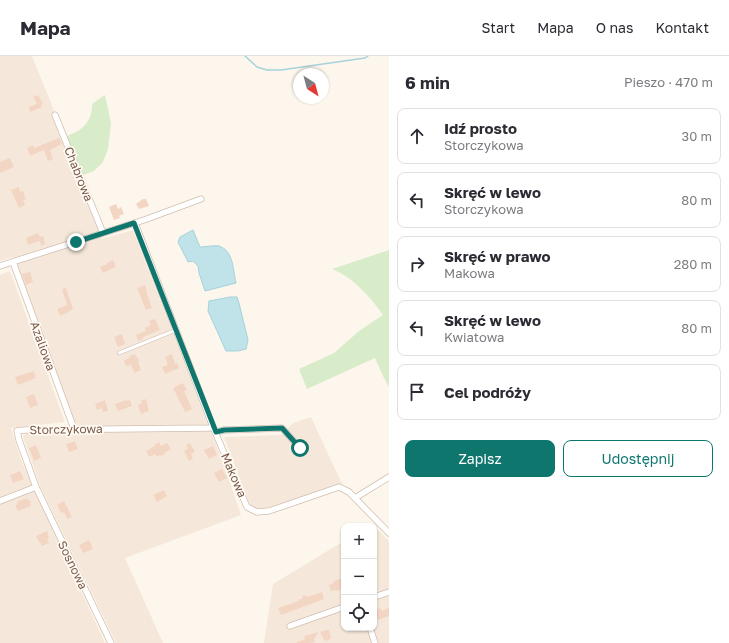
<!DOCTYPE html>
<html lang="pl">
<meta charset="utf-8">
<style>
:root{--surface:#fff;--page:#f7f7f7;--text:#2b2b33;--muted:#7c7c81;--line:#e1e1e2;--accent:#0f766e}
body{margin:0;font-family:"Golos Text",sans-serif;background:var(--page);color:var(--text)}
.controls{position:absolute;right:12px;bottom:12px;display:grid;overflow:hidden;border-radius:8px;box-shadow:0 1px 3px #0004}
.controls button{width:36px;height:36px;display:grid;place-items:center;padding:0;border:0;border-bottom:1px solid var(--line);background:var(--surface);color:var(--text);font:20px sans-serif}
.compass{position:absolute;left:293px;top:12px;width:36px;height:36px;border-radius:50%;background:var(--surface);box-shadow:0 1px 3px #0004;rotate:144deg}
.stop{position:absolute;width:12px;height:12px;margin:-9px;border:3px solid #0f766e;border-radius:50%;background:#fff}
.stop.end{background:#0f766e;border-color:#fff;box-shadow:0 1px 4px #0008}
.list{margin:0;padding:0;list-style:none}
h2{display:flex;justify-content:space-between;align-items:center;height:52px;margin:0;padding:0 16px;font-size:17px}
h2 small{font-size:13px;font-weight:400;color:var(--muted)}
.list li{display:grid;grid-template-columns:26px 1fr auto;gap:12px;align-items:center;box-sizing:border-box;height:56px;margin:0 8px 8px;padding:0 8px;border:1px solid var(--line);border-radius:8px}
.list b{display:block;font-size:15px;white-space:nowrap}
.list p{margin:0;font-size:13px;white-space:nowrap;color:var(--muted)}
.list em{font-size:13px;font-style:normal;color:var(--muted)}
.actions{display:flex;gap:8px;padding:12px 16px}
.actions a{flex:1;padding:9px 0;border:1px solid var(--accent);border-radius:8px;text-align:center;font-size:14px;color:var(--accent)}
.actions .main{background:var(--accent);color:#fff}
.icon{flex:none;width:22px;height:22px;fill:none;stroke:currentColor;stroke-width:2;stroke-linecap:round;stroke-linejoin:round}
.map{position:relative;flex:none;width:389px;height:587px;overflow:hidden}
header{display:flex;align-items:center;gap:24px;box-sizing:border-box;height:56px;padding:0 20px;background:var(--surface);border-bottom:1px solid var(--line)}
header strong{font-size:19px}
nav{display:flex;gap:22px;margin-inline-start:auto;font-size:14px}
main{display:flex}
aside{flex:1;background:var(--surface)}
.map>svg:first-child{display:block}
</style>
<header>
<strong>Mapa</strong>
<nav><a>Start</a><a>Mapa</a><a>O nas</a><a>Kontakt</a></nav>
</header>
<main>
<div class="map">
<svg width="389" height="587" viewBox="0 0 389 587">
<rect width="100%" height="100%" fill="#fdf6ec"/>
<!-- residential -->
<path fill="#f5e8da" d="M0 0H32L55 57 52 60 102 183 133 174 225 412 241 459 125 502 163 587H116L41 432 23 381 26 377 78 376 13 201 0 205Z
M10 215 65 366 11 372 21 404 105 587H0V219Z
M311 361 342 428 271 451 260 453 252 451 248 444 224 381 281 379 293 367Z
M374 470 389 485V587H264L273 528 344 485V572H374Z"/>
<!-- green -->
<path fill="#d8ecc9" d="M105 39 111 67 108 93 103 106 94 115 83 119 67 80C83 74 92 66 92 48Z
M389 194V331L384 322 375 302 307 333 299 313 334 297 359 275 383 259C370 241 353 221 332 213Z"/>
<!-- water -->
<path fill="#bfe3e8" stroke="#a5d3da" d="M193 174 200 191C206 191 214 189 219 190 234 195 233 215 236 227L205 235 199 217 198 210 193 205 188 206 178 186 180 181Z
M230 241H237L239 247 248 284 246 293 238 295H226L208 255 209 245Z"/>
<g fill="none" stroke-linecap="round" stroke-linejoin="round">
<!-- stream -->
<path stroke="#a5d3da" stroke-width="1.5" d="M245 0 257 11 267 14H281L365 2 368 0"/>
</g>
<!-- building -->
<path fill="#f3d5c3" d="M38 39 43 48 41 49 42 51 30 56 29 51 37 48 33 41Z
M59 82 62 88 50 94 53 103 48 105 44 94 30 100 27 92 33 89 34 92Z
M10 102 14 111 0 117V106Z
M19 131 20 136 23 135 26 143 23 144 25 149 19 152 11 134Z
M143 143H146L149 150 139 153 136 148Z
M116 148 118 153 121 151 124 158 119 160 120 162 114 164 109 151Z
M38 177 40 181 43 180 45 188 41 190 40 185 28 189 26 182Z
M113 204 116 211 103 217 100 211 107 208V207Z
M30 216 33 226 26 229 22 218Z
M145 229 147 236H146L152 252 146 254 137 232Z
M66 232 73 253 69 255V256L60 260 57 253 67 249 62 233Z
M155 263 160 274 143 281V283L138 285 136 279 146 275 145 272 151 269 149 265Z
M122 278 125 288 118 291 114 281Z
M135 298 136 301 137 300 139 305 138 306 141 314 134 317 131 309 126 310 124 304 130 302 129 300Z
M172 298 175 308 177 307 179 312 165 318 162 311 168 309 165 301Z
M34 315 36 322 18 329 15 321Z
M183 327 187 334 184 335 192 353 185 356 173 332Z
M34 338 38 349 30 352 26 341Z
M146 343 149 355 141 358 138 349 142 347 141 345Z
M105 344 108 355 103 356 102 352 97 354 95 348Z
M126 344V345L130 344 132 350 118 355 115 348Z
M75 385 78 393 69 396 66 388Z
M159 386 161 390 167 387 171 393 164 397 165 398 160 400V399L157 401 155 398 149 401 146 395 155 390 154 389Z
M190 387 195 396 191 398 193 403 189 405 184 395 188 393 186 389Z
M36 389 41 402 34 405 29 392Z
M213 390 217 399 209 403 204 394Z
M222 413 227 422 219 426 214 417Z
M20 415 24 423 13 427 10 419Z
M164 434 167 440 157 446 153 439Z
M27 442 28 444 31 445 30 447 31 450 18 455 15 449 18 448 17 446Z
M64 445 72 461 67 463 64 456 61 457 57 449Z
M47 475 49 482 47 483 49 487 42 490 40 486H39L36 480Z
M89 484 93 493 83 497 79 489Z
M344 522V532L336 535V534L331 535 329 529 334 527 333 526 336 524Z
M322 536 324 543 281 559 278 552 299 545 298 544 303 542 302 540 306 539 307 541Z
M381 552 382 555 389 552V560L378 564 374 555Z
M326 574H329L331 582 327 585 325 584H324L320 576Z
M319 576 314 583 315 586 309 587H297V586L305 583 304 580Z"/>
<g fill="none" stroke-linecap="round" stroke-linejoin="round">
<!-- service casing -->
<g stroke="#d1beb0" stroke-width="4.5">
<path id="service" d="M119 297 176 274"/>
</g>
<!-- minor casing -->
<g stroke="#d1beb0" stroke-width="7">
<path id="minor" d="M55 59 103 177
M135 167 213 371 247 451 257 456 269 455 339 431 349 436 389 477
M13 206 74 373
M0 210 144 164 201 143
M216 376 224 374 282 372 300 392
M355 442 389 421
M0 445 36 431
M374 541 389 536
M290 570 344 551
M370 572 375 587
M111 587 36 431 19 384 17 375 25 374 210 372 213 371"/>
</g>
<!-- service -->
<use href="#service" stroke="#fff" stroke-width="3"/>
<!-- minor -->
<use href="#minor" stroke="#fff" stroke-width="5.5"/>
</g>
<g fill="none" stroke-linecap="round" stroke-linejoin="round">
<!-- route -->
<path stroke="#0f766e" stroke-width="5" d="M76 186 134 167 216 376 224 374 282 372 300 392"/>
</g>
<g text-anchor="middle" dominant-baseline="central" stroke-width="3.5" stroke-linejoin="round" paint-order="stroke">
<!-- street labels -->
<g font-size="12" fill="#7a5c4d" stroke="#fffaf3">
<text transform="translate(79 118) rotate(68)">Chabrowa</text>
<text transform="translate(43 290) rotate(70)">Azaliowa</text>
<text transform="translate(66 373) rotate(-1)">Storczykowa</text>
<text transform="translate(234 419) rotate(67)">Makowa</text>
<text transform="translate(73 509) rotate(64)">Sosnowa</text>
</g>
</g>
</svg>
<div class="controls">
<button>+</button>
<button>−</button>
<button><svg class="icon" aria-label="locate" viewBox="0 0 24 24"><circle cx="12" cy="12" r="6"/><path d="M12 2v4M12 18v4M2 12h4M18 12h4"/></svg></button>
</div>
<svg class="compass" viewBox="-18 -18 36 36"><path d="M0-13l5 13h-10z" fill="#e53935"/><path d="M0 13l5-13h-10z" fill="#7c7c81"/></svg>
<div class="stop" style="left:300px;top:392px"></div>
<div class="stop end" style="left:76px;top:186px"></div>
</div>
<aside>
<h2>6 min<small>Pieszo · 470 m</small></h2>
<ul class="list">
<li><svg class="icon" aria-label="ahead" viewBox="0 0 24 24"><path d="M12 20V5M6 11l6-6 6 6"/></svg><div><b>Idź prosto</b><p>Storczykowa</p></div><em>30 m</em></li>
<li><svg class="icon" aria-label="left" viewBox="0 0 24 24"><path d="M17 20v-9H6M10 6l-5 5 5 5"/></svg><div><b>Skręć w lewo</b><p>Storczykowa</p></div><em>80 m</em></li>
<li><svg class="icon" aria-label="right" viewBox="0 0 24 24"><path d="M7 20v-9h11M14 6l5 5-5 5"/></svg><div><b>Skręć w prawo</b><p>Makowa</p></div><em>280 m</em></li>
<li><svg class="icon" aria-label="left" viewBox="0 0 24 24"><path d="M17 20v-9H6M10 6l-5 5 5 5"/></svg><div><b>Skręć w lewo</b><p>Kwiatowa</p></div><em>80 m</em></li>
<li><svg class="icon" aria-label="arrive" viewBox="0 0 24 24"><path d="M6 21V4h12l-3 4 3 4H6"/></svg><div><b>Cel podróży</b></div></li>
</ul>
<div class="actions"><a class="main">Zapisz</a><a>Udostępnij</a></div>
</aside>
</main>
